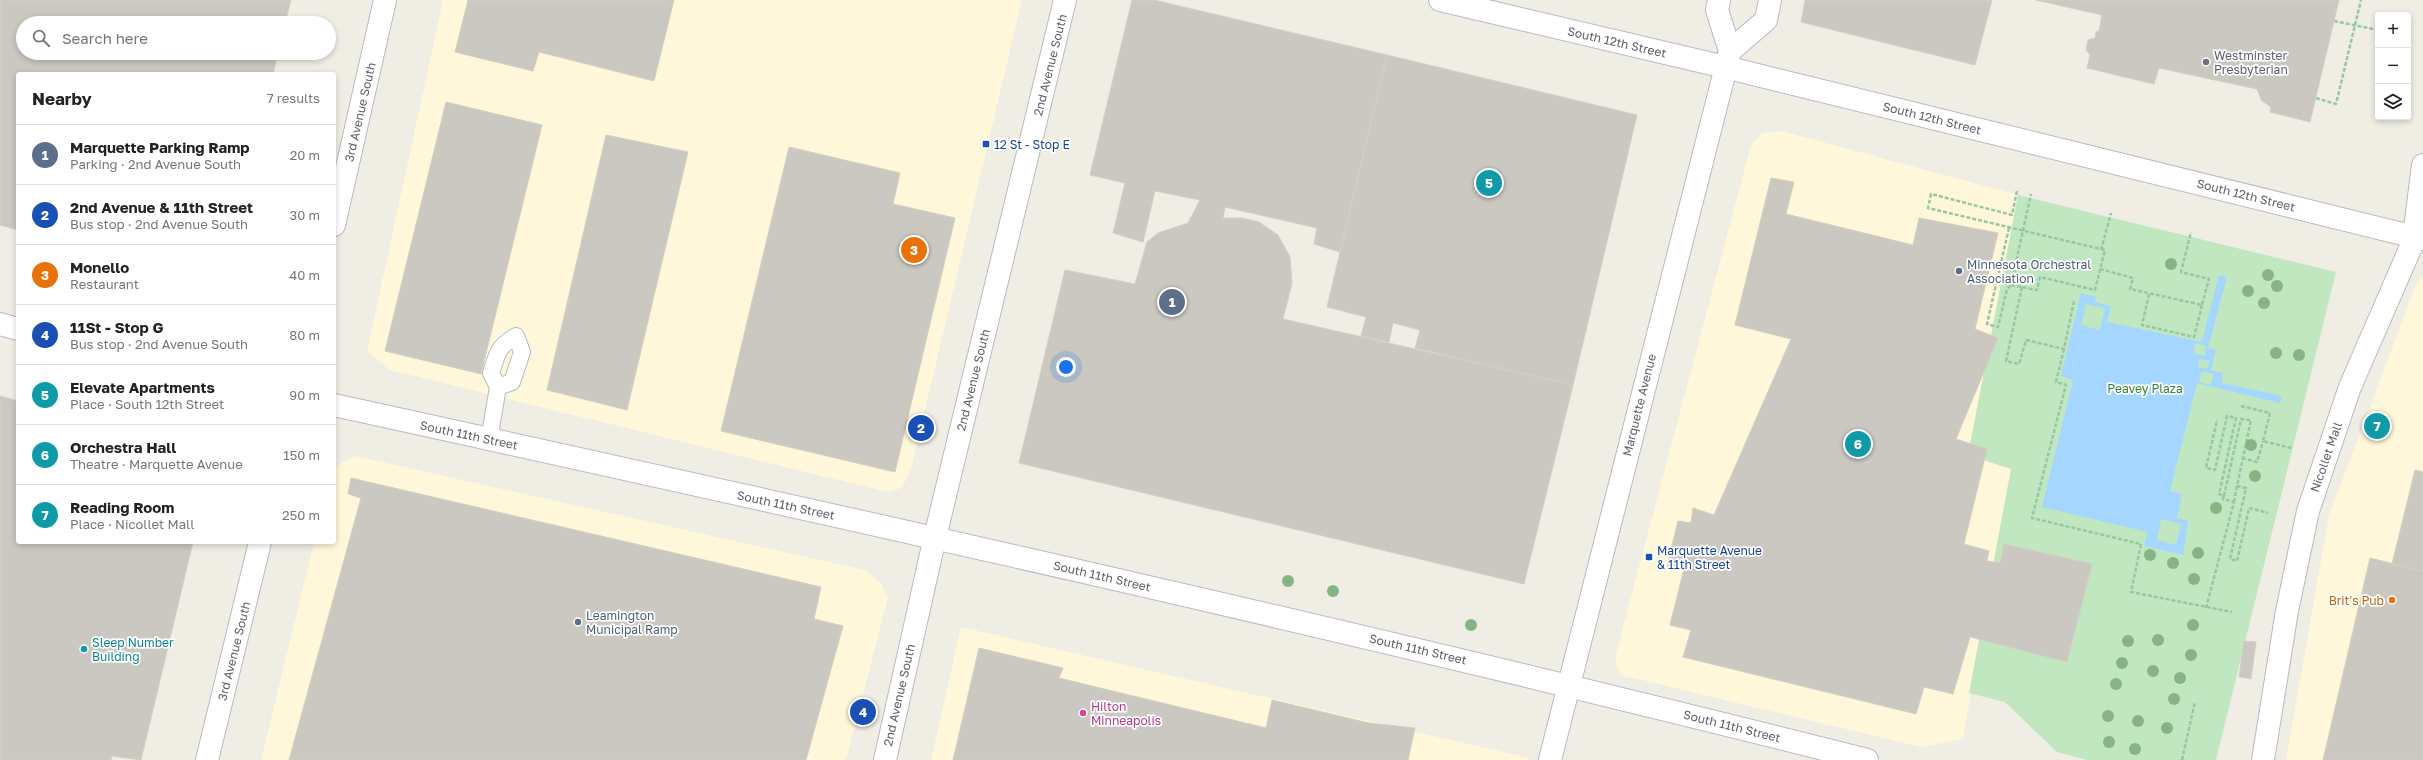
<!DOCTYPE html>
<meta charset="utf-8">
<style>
:root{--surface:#fff;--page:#f6f6f6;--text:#222;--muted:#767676;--line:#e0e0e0;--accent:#1a73e8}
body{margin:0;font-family:"Golos Text",sans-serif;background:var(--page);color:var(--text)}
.controls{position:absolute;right:12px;top:12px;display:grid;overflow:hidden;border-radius:4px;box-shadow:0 2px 6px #0003}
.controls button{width:36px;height:36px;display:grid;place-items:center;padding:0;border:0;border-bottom:1px solid var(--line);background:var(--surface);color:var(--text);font:20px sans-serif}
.you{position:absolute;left:1066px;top:367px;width:14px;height:14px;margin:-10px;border:3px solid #fff;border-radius:50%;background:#1a73e8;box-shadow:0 0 0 6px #1a73e833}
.badge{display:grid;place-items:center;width:26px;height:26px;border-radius:50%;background:var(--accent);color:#fff;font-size:13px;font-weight:700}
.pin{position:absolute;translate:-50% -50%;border:2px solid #fff;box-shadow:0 1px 4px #0006}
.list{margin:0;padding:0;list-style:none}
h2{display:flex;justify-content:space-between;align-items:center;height:52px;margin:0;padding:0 16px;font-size:17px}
h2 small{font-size:13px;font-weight:400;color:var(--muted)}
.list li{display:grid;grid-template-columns:26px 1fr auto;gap:12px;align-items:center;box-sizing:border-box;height:60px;padding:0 16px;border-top:1px solid var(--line)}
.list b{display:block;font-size:15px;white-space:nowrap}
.list p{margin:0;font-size:13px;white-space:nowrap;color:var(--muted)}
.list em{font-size:13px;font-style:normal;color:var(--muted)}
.icon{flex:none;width:22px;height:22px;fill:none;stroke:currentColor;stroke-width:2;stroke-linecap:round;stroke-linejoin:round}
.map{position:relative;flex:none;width:2423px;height:760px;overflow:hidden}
.search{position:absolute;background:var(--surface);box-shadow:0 2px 6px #0003;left:16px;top:16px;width:320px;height:44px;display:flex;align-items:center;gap:10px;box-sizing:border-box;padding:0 14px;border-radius:22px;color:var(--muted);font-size:15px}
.panel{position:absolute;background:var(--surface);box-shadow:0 2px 6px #0003;left:16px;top:72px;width:320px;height:472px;border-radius:4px}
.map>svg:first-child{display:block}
</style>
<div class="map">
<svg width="2423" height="760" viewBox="0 0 2423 760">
<rect width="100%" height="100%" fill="#efede4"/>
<!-- commercial -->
<path fill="#fff7d9" d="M443 0H1022L911 469 902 488 887 492 390 370 367 351Z
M1782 131 2018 195 1968 455 2011 469 1963 739 1921 747 1621 675 1616 664V653L1751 145 1762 133Z
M2423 278V760H2286L2329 515 2417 282Z
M355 456 865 570 881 583 888 598 846 760H261L314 542H334V469L342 462Z
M961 627 1529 758V760H931Z"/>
<!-- green -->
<path fill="#c0e7c0" d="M2018 195 2336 272 2216 760H2087L2057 752 2005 702 1969 693 2011 469 1968 455Z"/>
<!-- water -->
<path fill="#a4d6ff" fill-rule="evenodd" d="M2219 275 2227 277 2208 348 2216 350 2211 370 2223 373 2222 383 2282 396 2280 403 2197 383 2170 491 2182 494 2177 518 2188 521 2183 555 2144 546 2148 532 2042 507 2073 380 2061 376 2081 293 2096 297 2095 302 2111 306 2107 322 2202 342ZM2086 304 2105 308 2100 330 2081 325ZM2195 343 2207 346 2204 356 2193 353ZM2199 359 2210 361 2207 369 2198 367ZM2202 371 2214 374 2211 385 2199 382ZM2161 519 2181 524 2176 545 2157 540Z"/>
<!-- building -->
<path fill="#cac8c1" stroke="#d4cfc2" d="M0 0H291L285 23H23V53H278L273 74H18V230L0 225Z
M468 0H674L654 81 539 52 533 71 455 52Z
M1132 0H1154L1387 55 1340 252 1314 244 1317 228 1225 207 1223 218H1242L1259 222 1278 235 1290 257 1292 283 1283 319 1573 385 1524 584 1019 463 1065 270 1135 284 1147 242 1158 233 1188 223 1200 200 1155 191 1143 242 1113 233 1125 183 1090 175Z
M1805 0H1992L1975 65 1801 22Z
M2036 0H2339L2310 122 2270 112 2271 107 2262 101 2257 89 2159 68 2154 84 2087 68 2090 55 2086 50 2088 40 2095 38 2096 32 2099 31 2102 15Z
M1387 55 1637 115 1573 385 1415 348 1420 330 1393 323 1389 342 1361 336 1366 317 1327 307Z
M446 102 542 125 481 374 385 351Z
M606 135 688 152 627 410 547 390Z
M789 147 900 173 893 204 955 218 895 472 721 431Z
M1771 178 1794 182 1786 214 1913 245 1919 218 1998 233 1975 329 1998 338 1956 439 1987 449 1964 544 1989 551 1987 561 2000 563 2004 544 2092 564 2067 662 1970 637 1953 694 1924 687 1916 714 1683 657 1691 630 1670 625 1684 569 1667 566 1678 521 1691 523 1693 508 1714 515 1791 339 1735 325Z
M0 396 18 401V542H193L141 760 112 756 111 760H0Z
M2415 470 2423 472V571L2392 564Z
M351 478 821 587 814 619 843 626 806 760H289L361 498 348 494Z
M2370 558 2423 571V760H2323Z
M2244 641 2256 642 2251 679 2239 677Z
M979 648 1063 668 1059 678 1266 728 1272 700 1369 723 1415 728 1408 760H953Z"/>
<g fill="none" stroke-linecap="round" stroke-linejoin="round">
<!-- lane casing -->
<g stroke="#b7babf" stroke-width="18">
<path id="lane" d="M516 336 522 352 512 382 498 387 491 373C498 352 497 348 516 336Z
M489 440 498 387"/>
</g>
<!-- street casing -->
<g stroke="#b7babf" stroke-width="24">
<path id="street" d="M2263 760 2287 611 2308 511 2350 387 2410 249 2416 221 2423 165"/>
</g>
<!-- secondary casing -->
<g stroke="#b8bbc1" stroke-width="24">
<path id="secondary" d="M1440 0 1725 67 2423 239
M1719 0 1717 10 1730 51
M334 225 385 0
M0 324 18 329
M334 405C846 517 1358 631 1867 760
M207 760 260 542
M885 760 935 537 1065 0
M1550 760 1730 51 1766 20 1770 0"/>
</g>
<!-- path -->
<path stroke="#97c6a6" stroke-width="2.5" stroke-dasharray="4 2" stroke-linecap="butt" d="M2334 21 2378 30
M2316 98 2336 104 2361 0
M2009 228 1987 324 1998 327 2007 289 2011 285 2031 194
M2101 250 2111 213
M2100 269 2133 278 2130 289 2202 305 2209 279 2181 272 2191 232
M2011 285 2037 290 2040 277 2095 290 2105 250 1928 208 1931 194 2012 215 2017 191
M2022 287 2006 361 2019 364 2026 340 2064 349 2074 301
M2149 294 2142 325 2194 337 2202 305
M2064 349 2056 382 2066 385 2032 518 2141 544 2131 592 2232 612
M2241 406 2270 413 2263 441 2291 448
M2242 458 2257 462 2263 441
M2224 496 2241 419 2251 420 2237 486 2246 488 2230 559 2237 561 2249 508 2268 513
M2234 502 2237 486
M2206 608 2234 502 2223 499 2224 496 2219 494 2236 418 2227 416 2215 470 2206 468 2217 420
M2182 760 2195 702"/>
<!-- lane -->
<use href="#lane" stroke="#fff" stroke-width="16"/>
<!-- street -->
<use href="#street" stroke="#fff" stroke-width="22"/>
<!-- secondary -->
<use href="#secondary" stroke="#fff" stroke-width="22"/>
</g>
<!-- trees -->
<g fill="#87b485">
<circle cx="2171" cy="264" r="6"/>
<circle cx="2268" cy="275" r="6"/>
<circle cx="2277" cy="286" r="6"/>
<circle cx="2248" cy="291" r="6"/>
<circle cx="2264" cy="303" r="6"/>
<circle cx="2276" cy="353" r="6"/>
<circle cx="2299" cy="355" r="6"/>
<circle cx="2251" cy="445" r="6"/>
<circle cx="2255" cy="476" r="6"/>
<circle cx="2216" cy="508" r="6"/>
<circle cx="2198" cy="553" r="6"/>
<circle cx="2150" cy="555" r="6"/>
<circle cx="2173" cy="563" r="6"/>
<circle cx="2194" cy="579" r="6"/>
<circle cx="1288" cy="581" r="6"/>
<circle cx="1333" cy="591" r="6"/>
<circle cx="1471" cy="625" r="6"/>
<circle cx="2193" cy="625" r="6"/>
<circle cx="2158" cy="640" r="6"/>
<circle cx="2128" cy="641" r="6"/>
<circle cx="2191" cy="655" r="6"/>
<circle cx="2122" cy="663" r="6"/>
<circle cx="2153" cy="671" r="6"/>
<circle cx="2180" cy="678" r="6"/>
<circle cx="2116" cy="684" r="6"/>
<circle cx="2174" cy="699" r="6"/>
<circle cx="2108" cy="716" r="6"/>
<circle cx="2138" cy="721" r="6"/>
<circle cx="2167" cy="728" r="6"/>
<circle cx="2109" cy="742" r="6"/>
<circle cx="2135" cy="749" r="6"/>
</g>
<!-- markers -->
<circle fill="#6b7280" stroke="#fff" stroke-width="1.5" cx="2206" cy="62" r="4"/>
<g fill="#1a4fb4" stroke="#fff" stroke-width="1.5">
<rect x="982" y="140" width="8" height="8" rx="2"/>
<rect x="1645" y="553" width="8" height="8" rx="2"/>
</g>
<g fill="#5c6f8a" stroke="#fff" stroke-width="1.5">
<circle cx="1959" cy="271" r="4"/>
<circle cx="578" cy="622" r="4"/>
</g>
<circle fill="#e8710a" stroke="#fff" stroke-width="1.5" cx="2392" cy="600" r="4"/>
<circle fill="#0f9aa8" stroke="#fff" stroke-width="1.5" cx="84" cy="649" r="4"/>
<circle fill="#d1479c" stroke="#fff" stroke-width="1.5" cx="1083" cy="713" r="4"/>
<g text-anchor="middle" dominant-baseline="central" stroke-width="3.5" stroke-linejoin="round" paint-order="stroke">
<!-- street labels -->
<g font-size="12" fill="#5c6065" stroke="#fff">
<text transform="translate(1617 42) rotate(13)">South 12th Street</text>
<text transform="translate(1050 65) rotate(-76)">2nd Avenue South</text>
<text transform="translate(360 112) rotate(-77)">3rd Avenue South</text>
<text transform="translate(1932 118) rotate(14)">South 12th Street</text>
<text transform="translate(2246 195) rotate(14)">South 12th Street</text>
<text transform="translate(973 380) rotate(-76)">2nd Avenue South</text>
<text transform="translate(1639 405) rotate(-76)">Marquette Avenue</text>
<text transform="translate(469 435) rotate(12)">South 11th Street</text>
<text transform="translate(2326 457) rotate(-71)">Nicollet Mall</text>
<text transform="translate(786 505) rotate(12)">South 11th Street</text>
<text transform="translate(1102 576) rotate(13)">South 11th Street</text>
<text transform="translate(1418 649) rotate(13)">South 11th Street</text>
<text transform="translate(234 651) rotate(-76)">3rd Avenue South</text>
<text transform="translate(899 695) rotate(-77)">2nd Avenue South</text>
<text transform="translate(1732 726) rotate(14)">South 11th Street</text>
</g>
<!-- worship labels -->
<g font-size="12" fill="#5b616d" stroke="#fff" text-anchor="start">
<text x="2214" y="55">Westminster<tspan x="2214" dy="14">Presbyterian</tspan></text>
</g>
<!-- transit labels -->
<g font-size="12" fill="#164399" stroke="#fff" text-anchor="start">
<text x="994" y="144">12 St - Stop E</text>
<text x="1657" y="550">Marquette Avenue<tspan x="1657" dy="14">&amp; 11th Street</tspan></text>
</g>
<!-- service labels -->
<g font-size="12" fill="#4e5e75" stroke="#fff" text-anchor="start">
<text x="1967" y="264">Minnesota Orchestral<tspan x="1967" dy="14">Association</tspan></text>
<text x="586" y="615">Leamington<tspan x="586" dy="14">Municipal Ramp</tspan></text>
</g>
<!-- park labels -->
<g font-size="12" fill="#328637" stroke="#fff">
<text x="2145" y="388">Peavey Plaza</text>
</g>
<!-- food labels -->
<g font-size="12" fill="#c56008" stroke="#fff" text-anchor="end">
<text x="2384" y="600">Brit's Pub</text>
</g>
<!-- culture labels -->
<g font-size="12" fill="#0d838f" stroke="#fff" text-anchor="start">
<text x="92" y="642">Sleep Number<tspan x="92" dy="14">Building</tspan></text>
</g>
<!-- hotel labels -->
<g font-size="12" fill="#b23c85" stroke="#fff" text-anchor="start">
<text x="1091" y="706">Hilton<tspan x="1091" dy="14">Minneapolis</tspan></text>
</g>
</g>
</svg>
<div class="controls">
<button>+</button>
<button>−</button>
<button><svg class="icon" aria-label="layers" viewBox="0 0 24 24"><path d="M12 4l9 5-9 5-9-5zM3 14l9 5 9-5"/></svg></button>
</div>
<div class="you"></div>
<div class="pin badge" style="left:1172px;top:302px;background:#5c6f8a">1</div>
<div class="pin badge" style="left:921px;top:428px;background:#1a4fb4">2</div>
<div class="pin badge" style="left:914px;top:250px;background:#e8710a">3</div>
<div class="pin badge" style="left:863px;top:712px;background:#1a4fb4">4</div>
<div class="pin badge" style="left:1489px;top:183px;background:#0f9aa8">5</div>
<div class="pin badge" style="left:1858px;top:444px;background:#0f9aa8">6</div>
<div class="pin badge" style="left:2377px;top:426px;background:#0f9aa8">7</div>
<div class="search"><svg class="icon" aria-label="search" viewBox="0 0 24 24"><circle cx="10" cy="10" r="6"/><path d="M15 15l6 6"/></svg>Search here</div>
<section class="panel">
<h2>Nearby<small>7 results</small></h2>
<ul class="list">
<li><span class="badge" style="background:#5c6f8a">1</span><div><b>Marquette Parking Ramp</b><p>Parking · 2nd Avenue South</p></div><em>20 m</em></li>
<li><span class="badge" style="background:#1a4fb4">2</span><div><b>2nd Avenue &amp; 11th Street</b><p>Bus stop · 2nd Avenue South</p></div><em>30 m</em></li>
<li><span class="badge" style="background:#e8710a">3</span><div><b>Monello</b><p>Restaurant</p></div><em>40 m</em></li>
<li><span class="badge" style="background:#1a4fb4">4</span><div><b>11St - Stop G</b><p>Bus stop · 2nd Avenue South</p></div><em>80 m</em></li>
<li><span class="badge" style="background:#0f9aa8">5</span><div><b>Elevate Apartments</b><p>Place · South 12th Street</p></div><em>90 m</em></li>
<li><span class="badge" style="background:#0f9aa8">6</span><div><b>Orchestra Hall</b><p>Theatre · Marquette Avenue</p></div><em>150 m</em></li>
<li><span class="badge" style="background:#0f9aa8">7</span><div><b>Reading Room</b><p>Place · Nicollet Mall</p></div><em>250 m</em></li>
</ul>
</section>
</div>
